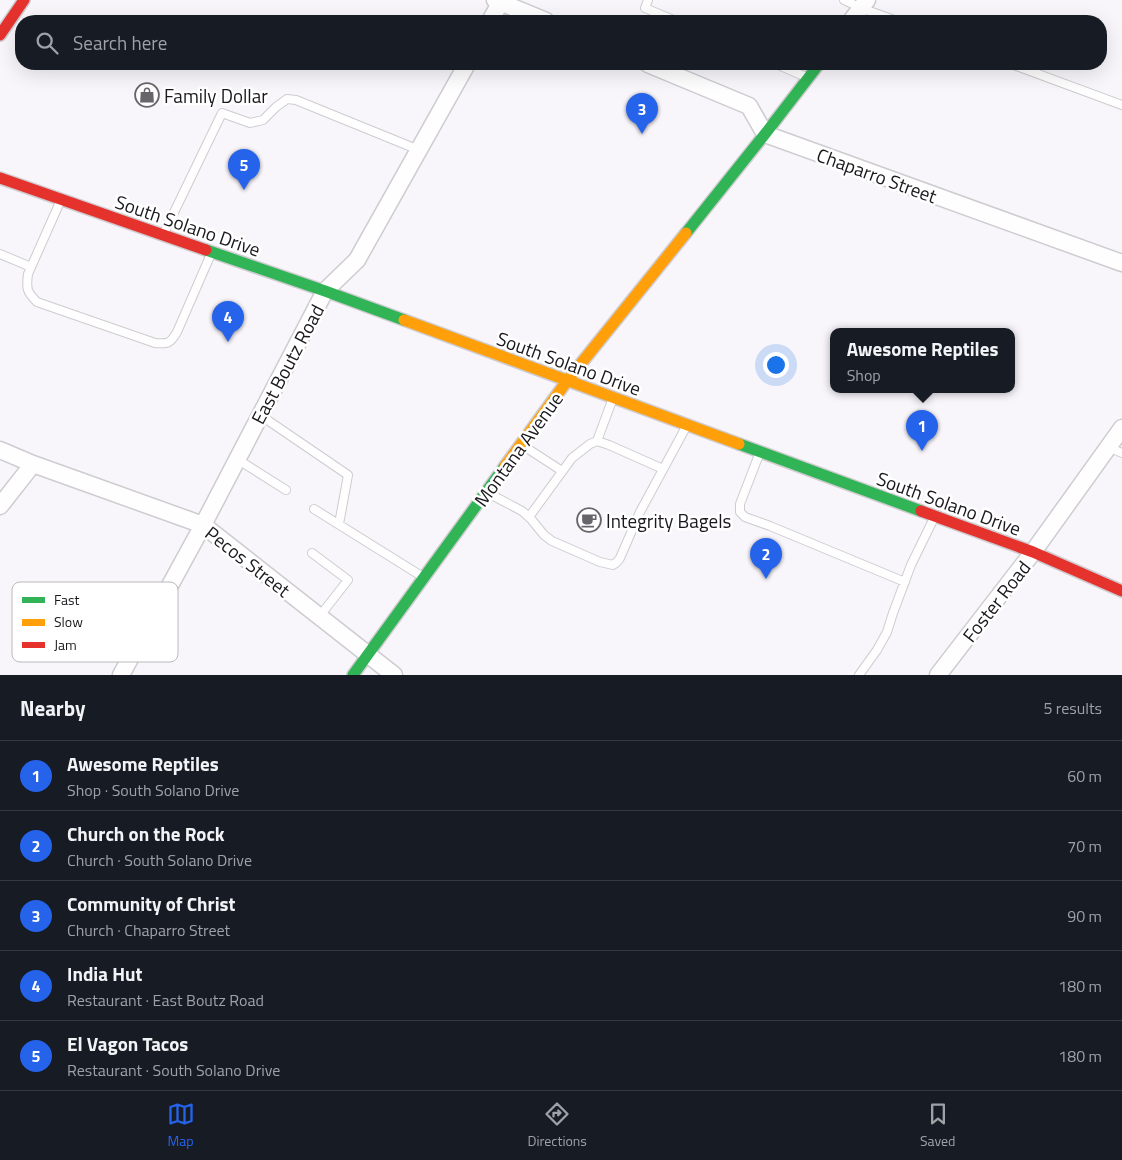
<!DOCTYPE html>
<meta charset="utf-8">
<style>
:root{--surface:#171b24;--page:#20242c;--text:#f1f3f6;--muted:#9ea1a6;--line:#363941;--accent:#2563eb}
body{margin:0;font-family:"Titillium Web",sans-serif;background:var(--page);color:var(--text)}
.you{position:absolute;left:775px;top:364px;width:18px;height:18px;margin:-12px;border:4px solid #fff;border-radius:50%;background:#1a73e8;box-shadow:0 0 0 8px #1a73e833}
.badge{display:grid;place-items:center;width:32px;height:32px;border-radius:50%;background:var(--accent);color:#fff;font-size:16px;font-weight:700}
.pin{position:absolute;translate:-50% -41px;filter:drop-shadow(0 1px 2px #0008)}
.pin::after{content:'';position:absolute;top:26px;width:18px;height:15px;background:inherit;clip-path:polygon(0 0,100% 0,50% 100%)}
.popup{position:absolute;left:830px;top:328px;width:185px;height:65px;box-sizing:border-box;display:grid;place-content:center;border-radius:10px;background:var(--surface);filter:drop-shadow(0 1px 4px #0005);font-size:16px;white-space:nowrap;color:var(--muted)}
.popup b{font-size:19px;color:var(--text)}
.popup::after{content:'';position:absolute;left:50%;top:100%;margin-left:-10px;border:10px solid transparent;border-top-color:var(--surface)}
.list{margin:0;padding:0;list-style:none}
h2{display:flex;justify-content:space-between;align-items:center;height:65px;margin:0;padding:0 20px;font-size:21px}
h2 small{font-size:16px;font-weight:400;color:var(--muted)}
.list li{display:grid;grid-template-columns:32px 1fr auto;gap:15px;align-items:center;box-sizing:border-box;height:70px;padding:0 20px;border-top:1px solid var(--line)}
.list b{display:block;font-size:19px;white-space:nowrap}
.list p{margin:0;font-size:16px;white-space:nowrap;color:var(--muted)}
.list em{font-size:16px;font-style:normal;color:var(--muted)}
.icon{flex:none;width:28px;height:28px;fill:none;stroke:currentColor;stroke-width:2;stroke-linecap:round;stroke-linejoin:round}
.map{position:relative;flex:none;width:1122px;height:675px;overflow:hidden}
.search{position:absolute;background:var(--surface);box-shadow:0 5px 20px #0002;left:15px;right:15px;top:15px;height:55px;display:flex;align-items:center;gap:12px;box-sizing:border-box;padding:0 18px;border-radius:20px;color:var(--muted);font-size:19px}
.sheet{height:415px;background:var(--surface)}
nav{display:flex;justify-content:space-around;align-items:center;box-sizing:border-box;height:70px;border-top:1px solid var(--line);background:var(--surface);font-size:14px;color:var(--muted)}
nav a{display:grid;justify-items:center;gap:2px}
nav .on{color:var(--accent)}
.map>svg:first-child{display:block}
</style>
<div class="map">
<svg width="1122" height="675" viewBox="0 0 1122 675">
<rect width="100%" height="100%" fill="#f8f5fb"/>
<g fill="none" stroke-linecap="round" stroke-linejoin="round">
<!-- lane casing -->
<g stroke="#ceccd0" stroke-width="10">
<path id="lane" d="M648 0 645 8 676 21
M844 0 861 8 897 21
M776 64 806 77
M1011 64 1122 105
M60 202 28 274C26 289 27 292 37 302L155 343C168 344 170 344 177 332L211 254
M164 233 222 113 250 123 263 120 276 107 287 99 296 100 419 150
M0 254 31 267
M260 415 348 475 339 524
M597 441 613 398
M522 445 562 471
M1108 447 1122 453
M760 452 740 504V512L745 517 770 526 905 582
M237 459 286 490
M488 493 522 511 531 519 544 535 552 541 600 562 613 565 617 562 620 558 640 512 686 427
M314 509 423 577
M529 517 572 458 590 444 597 441 609 445 663 469
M312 553 348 580 319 617
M859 675 877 650 887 632 893 613 911 565 934 518"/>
</g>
<!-- street casing -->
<g stroke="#ceccd0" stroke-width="19">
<path id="street" d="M495 0 546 21
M490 21 502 0
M851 21 867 0
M648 64 749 106 765 134 1122 263
M0 450 33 464 203 525 394 675
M0 506 33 464
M121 675 203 525 325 291 357 260 467 64
M938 675 1033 552 1122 428"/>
</g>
<!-- fast casing -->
<g stroke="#ceccd0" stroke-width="14">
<path id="fast" d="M686 233 765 134 819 64
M206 250 325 291 404 320
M739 444 921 511
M353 675 505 466"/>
</g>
<!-- slow casing -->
<g stroke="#ceccd0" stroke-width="14">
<path id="slow" d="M404 320 739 444
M505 466 567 381 686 233"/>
</g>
<!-- jam casing -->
<g stroke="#ceccd0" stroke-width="14">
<path id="jam" d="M0 35 24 0
M0 178 206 250
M921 511 1033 552 1122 591"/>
</g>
<!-- lane -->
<use href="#lane" stroke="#fefefe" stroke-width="8"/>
<!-- street -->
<use href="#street" stroke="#fefefe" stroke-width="16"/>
<!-- fast -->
<use href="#fast" stroke="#30b455" stroke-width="11"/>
<!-- slow -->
<use href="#slow" stroke="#ff9f0a" stroke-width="11"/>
<!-- jam -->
<use href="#jam" stroke="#e5322d" stroke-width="11"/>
</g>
<!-- icons -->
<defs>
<g id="shop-ring" transform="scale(1.25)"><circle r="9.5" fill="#fff" stroke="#68656a" stroke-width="1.5"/><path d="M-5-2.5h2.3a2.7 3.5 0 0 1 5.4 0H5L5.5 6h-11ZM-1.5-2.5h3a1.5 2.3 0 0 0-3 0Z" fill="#68656a"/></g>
<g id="cafe-ring" transform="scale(1.25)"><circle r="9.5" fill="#fff" stroke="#68656a" stroke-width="1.5"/><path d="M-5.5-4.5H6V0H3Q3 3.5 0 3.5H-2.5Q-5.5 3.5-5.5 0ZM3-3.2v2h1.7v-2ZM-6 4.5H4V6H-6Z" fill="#68656a"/></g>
</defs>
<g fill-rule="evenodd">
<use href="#shop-ring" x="147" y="95"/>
<use href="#cafe-ring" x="589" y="520"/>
</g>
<g text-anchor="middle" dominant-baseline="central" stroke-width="5" stroke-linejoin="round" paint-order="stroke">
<!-- poi labels -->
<g font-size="19" fill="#1a181c" stroke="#fff" text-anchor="start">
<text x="164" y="95">Family Dollar</text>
<text x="606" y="520">Integrity Bagels</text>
</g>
<!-- street labels -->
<g font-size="19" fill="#1a181c" stroke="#fff">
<text transform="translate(877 175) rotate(20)">Chaparro Street</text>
<text transform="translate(188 225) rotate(19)">South Solano Drive</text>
<text transform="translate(569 363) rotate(20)">South Solano Drive</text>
<text transform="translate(287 364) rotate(-62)">East Boutz Road</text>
<text transform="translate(518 449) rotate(-54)">Montana Avenue</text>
<text transform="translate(949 503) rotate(20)">South Solano Drive</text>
<text transform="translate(248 561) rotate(38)">Pecos Street</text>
<text transform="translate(996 601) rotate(-52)">Foster Road</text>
</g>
</g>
<!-- legend -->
<rect x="12" y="582" width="166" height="80" rx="8" fill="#fff" stroke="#bababb" stroke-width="1"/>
<rect x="22" y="597" width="23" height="6" fill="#30b455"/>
<rect x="22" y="619" width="23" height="7" fill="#ff9f0a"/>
<rect x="22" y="642" width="23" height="6" fill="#e5322d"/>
<g font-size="14" fill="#1a181c">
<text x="54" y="605">Fast</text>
<text x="54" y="627">Slow</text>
<text x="54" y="650">Jam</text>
</g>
</svg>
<div class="you"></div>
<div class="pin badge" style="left:922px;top:451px">1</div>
<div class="popup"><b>Awesome Reptiles</b>Shop</div>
<div class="pin badge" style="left:766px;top:579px">2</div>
<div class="pin badge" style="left:642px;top:134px">3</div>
<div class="pin badge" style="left:228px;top:342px">4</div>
<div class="pin badge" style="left:244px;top:190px">5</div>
<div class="search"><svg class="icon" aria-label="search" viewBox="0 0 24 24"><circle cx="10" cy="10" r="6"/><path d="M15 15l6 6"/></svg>Search here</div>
</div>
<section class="sheet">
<h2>Nearby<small>5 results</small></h2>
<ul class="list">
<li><span class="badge">1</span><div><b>Awesome Reptiles</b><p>Shop · South Solano Drive</p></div><em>60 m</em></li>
<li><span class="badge">2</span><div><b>Church on the Rock</b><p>Church · South Solano Drive</p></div><em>70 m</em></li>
<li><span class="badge">3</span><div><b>Community of Christ</b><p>Church · Chaparro Street</p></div><em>90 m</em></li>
<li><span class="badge">4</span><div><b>India Hut</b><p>Restaurant · East Boutz Road</p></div><em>180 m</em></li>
<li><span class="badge">5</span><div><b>El Vagon Tacos</b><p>Restaurant · South Solano Drive</p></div><em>180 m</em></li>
</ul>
</section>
<nav>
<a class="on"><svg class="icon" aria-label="map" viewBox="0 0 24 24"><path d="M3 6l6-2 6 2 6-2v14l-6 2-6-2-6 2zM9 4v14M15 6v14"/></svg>Map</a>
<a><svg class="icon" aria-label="directions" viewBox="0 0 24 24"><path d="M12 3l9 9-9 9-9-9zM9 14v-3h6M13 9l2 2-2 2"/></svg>Directions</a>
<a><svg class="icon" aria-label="saved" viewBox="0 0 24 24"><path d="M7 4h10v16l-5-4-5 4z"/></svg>Saved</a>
</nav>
